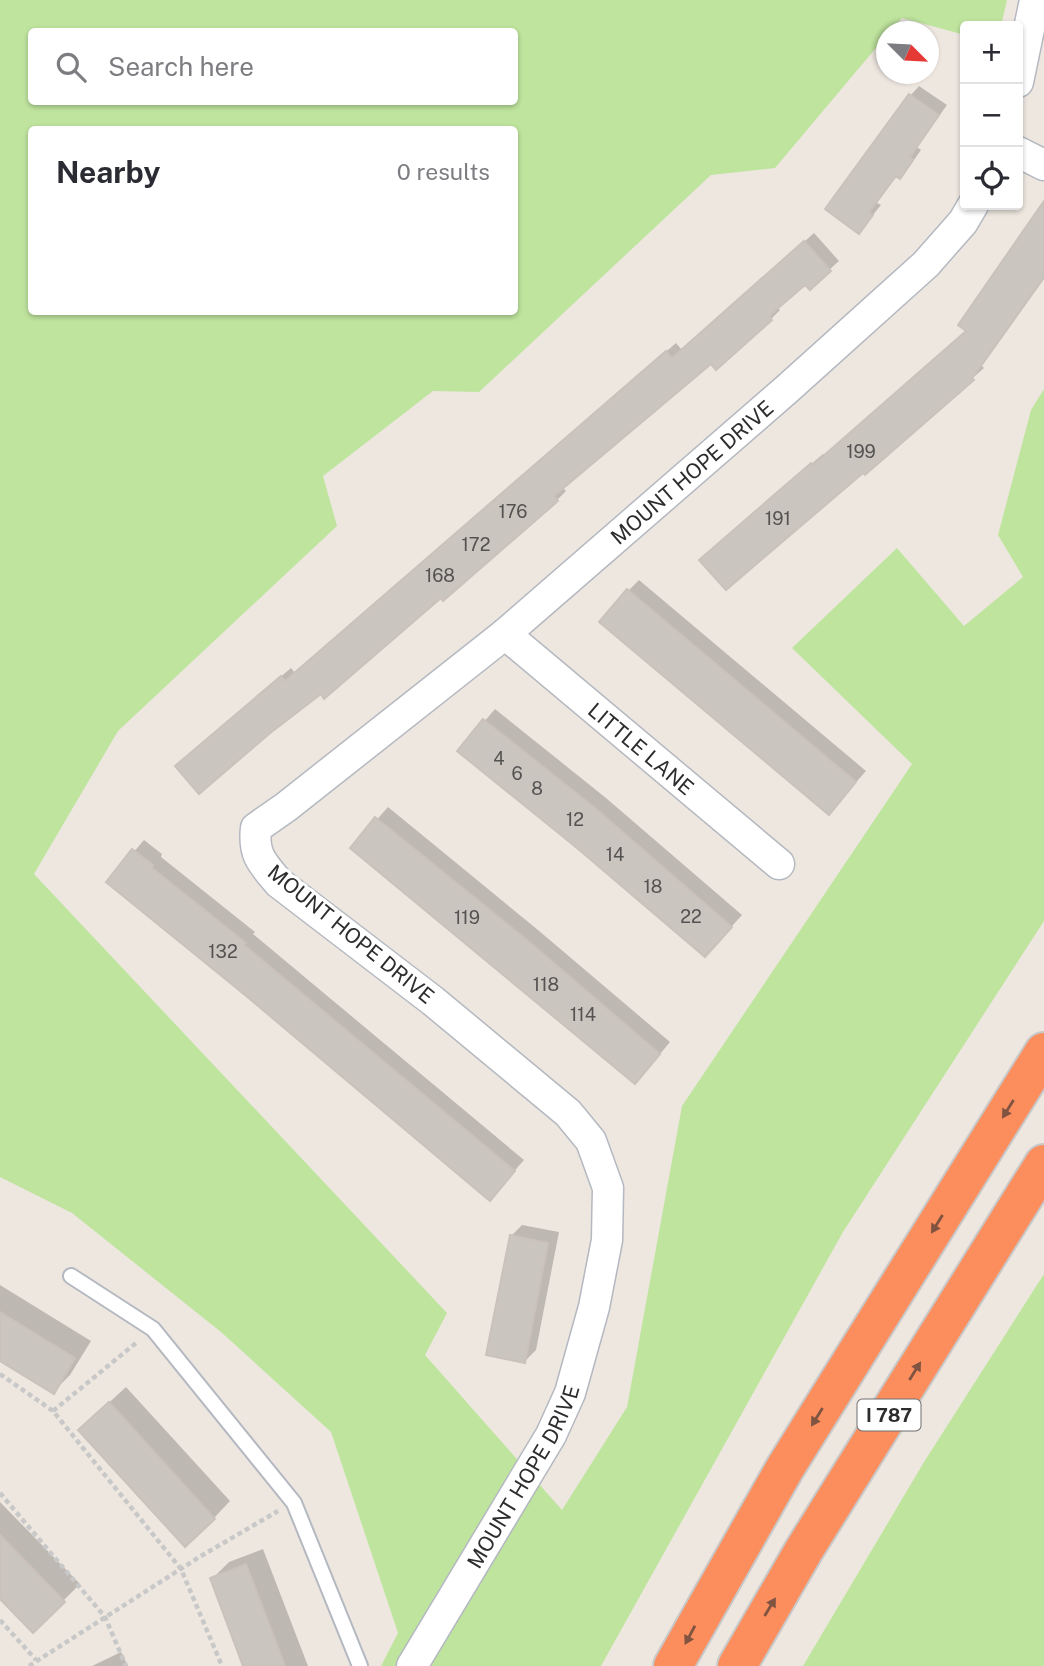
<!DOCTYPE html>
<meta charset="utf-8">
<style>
:root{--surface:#fff;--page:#f2f2f3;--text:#2b2b33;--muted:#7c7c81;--line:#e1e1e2}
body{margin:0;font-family:"Public Sans",sans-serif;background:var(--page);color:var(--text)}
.controls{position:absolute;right:21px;top:21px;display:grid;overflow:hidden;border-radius:7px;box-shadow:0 2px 5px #0004}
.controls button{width:63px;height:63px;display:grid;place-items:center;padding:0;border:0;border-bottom:2px solid var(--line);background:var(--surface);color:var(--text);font:35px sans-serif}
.compass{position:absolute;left:876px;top:21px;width:63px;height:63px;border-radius:50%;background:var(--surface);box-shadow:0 2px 5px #0004;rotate:114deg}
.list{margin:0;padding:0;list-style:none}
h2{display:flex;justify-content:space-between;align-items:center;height:91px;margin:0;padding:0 28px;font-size:30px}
h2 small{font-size:23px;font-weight:400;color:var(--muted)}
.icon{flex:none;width:38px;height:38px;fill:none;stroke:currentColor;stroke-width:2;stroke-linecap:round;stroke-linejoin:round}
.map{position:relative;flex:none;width:1044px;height:1666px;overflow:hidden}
.search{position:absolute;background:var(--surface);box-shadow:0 2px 5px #0004;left:28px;top:28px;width:490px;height:77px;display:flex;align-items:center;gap:18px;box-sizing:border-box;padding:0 24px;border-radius:7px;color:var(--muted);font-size:26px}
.panel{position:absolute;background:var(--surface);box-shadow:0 2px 5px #0004;left:28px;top:126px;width:490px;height:189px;border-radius:7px}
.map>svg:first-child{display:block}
</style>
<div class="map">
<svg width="1044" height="1666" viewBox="0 0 1044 1666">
<rect width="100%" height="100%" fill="#eee7e0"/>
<!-- green -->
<path fill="#bfe49e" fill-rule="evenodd" d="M0 0H1007L1001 26H965V35L902 18 890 31 886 32V36L775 168 711 175 479 392 433 391 323 476 337 526 118 731 34 874 447 1313 425 1355 562 1510 627 1407 682 1106 912 764 792 648 897 548 964 626 1023 577 998 535 1031 410 1044 389V921L843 1232 601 1666H381L398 1633 331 1432 221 1332 72 1213 0 1177ZM32 32H514V102H32ZM32 130H514V312H32Z
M1044 1274V1666H803L924 1462Z"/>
<!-- shadow -->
<path fill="#0003" d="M919 86 947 105 917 147 921 150 909 167 900 176 897 175 877 203 881 205 859 232 910 96Z
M1044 206V279L982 366 984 368 865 473 863 470 712 549 823 454 825 455 968 330Z
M814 233 839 261 829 270 805 282 777 307 780 310 771 319 716 367 711 361 562 487 566 491 557 500 321 692 186 757 291 668 295 673 676 343 682 350Z
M639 580 866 771 829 813 628 591Z
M495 709 606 798 742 915 716 944 578 846 459 751Z
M388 807 538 930 670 1042 646 1071 352 848Z
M144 840 162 854 161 857 255 932 253 934 524 1160 490 1199 108 882Z
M522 1225 559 1232 536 1350 525 1361 511 1236Z
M0 1285 91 1341 70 1375 53 1392 0 1359Z
M126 1387 230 1501 214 1518 102 1409Z
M0 1502 80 1584 33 1631 0 1596Z
M263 1549 308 1666H245L212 1579 229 1562Z
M121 1652 128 1666H92Z"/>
<!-- building -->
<path fill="#cac5bf" stroke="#cac2ba" stroke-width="2" d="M909 94 939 115 910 157 913 160 900 179 896 176 869 212 873 215 859 234 825 209Z
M1044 201V277L972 378 974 380 865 475 863 473 726 590 699 560 811 463 813 465 966 331 958 325Z
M804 241 831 271 810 290 805 285 769 316 772 320 716 370 711 364 554 496 558 501 443 601 441 598 324 699 321 694 269 734 199 794 175 766 281 676 285 681 666 351 672 358Z
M627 589 856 782 829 815 599 622Z
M483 719 595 808 732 927 705 957 577 848 457 751Z
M375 817 527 940 660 1054 635 1084 350 848Z
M132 849 153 865 152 868 246 943 244 945 515 1171 490 1201 245 995 106 882Z
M510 1235 548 1243 525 1363 486 1355Z
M0 1312 75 1358 54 1394 0 1361Z
M109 1402 215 1519 185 1547 78 1430Z
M0 1535 65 1602 33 1633 0 1599Z
M246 1564 285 1666H243L210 1578Z"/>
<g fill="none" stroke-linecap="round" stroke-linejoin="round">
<!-- service casing -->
<g stroke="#b4b8c0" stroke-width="18">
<path id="service" d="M71 1276 153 1329 294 1503 360 1666"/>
</g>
<!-- minor casing -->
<g stroke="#b4b8c0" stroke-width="33">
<g id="minor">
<path d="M1018 82 1035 0"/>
<path d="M1018 152 1044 165"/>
<path id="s1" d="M505 634 779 864"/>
<path id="s2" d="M412 1666 551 1435 570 1393 594 1307 607 1240 608 1188 591 1141 568 1113 433 1001 279 883C262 863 253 855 256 828L286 807 505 634 786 390 926 264 963 222 973 205"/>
</g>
</g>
<!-- motorway casing -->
<g stroke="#c8c8c8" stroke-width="42">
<path id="motorway" d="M673 1666 785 1468 1044 1052
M737 1666 804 1550 1044 1164"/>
</g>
<!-- path -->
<path stroke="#c8c8c8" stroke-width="4.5" stroke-dasharray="5 3.5" stroke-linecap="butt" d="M0 1374 53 1411 181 1569 222 1666
M53 1411 136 1343
M0 1493 105 1617 126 1666
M0 1620 36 1660
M29 1666 201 1556 278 1511"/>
<!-- service -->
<use href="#service" stroke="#fff" stroke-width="14"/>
<!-- minor -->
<use href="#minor" stroke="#fff" stroke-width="30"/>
<!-- motorway -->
<use href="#motorway" stroke="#fc8e5e" stroke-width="38"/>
</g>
<!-- one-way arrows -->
<defs><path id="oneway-solid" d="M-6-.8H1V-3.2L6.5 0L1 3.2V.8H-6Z" transform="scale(1.75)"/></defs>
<g fill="#805441">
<use href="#oneway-solid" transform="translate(1008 1109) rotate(122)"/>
<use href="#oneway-solid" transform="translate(937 1224) rotate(122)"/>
<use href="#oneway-solid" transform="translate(915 1371) rotate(-58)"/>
<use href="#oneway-solid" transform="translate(817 1417) rotate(122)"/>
<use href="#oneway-solid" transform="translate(770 1607) rotate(-59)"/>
<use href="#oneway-solid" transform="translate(690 1635) rotate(118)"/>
</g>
<g text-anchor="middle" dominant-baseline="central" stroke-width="6" stroke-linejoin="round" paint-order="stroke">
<!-- number labels -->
<g font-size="18" fill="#545352">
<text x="861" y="451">199</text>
<text x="513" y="511">176</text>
<text x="778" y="518">191</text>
<text x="476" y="544">172</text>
<text x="440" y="575">168</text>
<text x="499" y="758">4</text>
<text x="517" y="773">6</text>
<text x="537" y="788">8</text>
<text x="575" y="819">12</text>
<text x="615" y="854">14</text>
<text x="653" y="886">18</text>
<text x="691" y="916">22</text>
<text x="467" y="917">119</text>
<text x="223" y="951">132</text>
<text x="546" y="984">118</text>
<text x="583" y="1014">114</text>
</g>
<!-- shield labels -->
<rect fill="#fff" stroke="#6c6c6c" stroke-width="2" x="857.5" y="1399.5" width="63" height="31" rx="5"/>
<g font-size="19" font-weight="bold" fill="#2d2d2d">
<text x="889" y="1415">I 787</text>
</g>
<!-- street labels -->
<g font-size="21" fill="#2d2d2d" stroke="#fff">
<text stroke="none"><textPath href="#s2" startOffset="1606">MOUNT HOPE DRIVE</textPath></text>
<text stroke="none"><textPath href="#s1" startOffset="178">LITTLE LANE</textPath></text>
<text transform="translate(351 934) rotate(39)">MOUNT HOPE DRIVE</text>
<text stroke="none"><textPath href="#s2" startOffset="220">MOUNT HOPE DRIVE</textPath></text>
</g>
</g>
</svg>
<div class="controls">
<button>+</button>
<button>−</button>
<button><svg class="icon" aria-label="locate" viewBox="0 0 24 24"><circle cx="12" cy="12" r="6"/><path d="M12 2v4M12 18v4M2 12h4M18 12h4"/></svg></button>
</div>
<svg class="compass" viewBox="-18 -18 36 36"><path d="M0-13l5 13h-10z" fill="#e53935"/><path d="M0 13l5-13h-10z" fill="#7c7c81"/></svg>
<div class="search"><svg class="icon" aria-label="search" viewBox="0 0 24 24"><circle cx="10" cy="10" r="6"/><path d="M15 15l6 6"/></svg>Search here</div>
<section class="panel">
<h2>Nearby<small>0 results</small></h2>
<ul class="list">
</ul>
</section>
</div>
